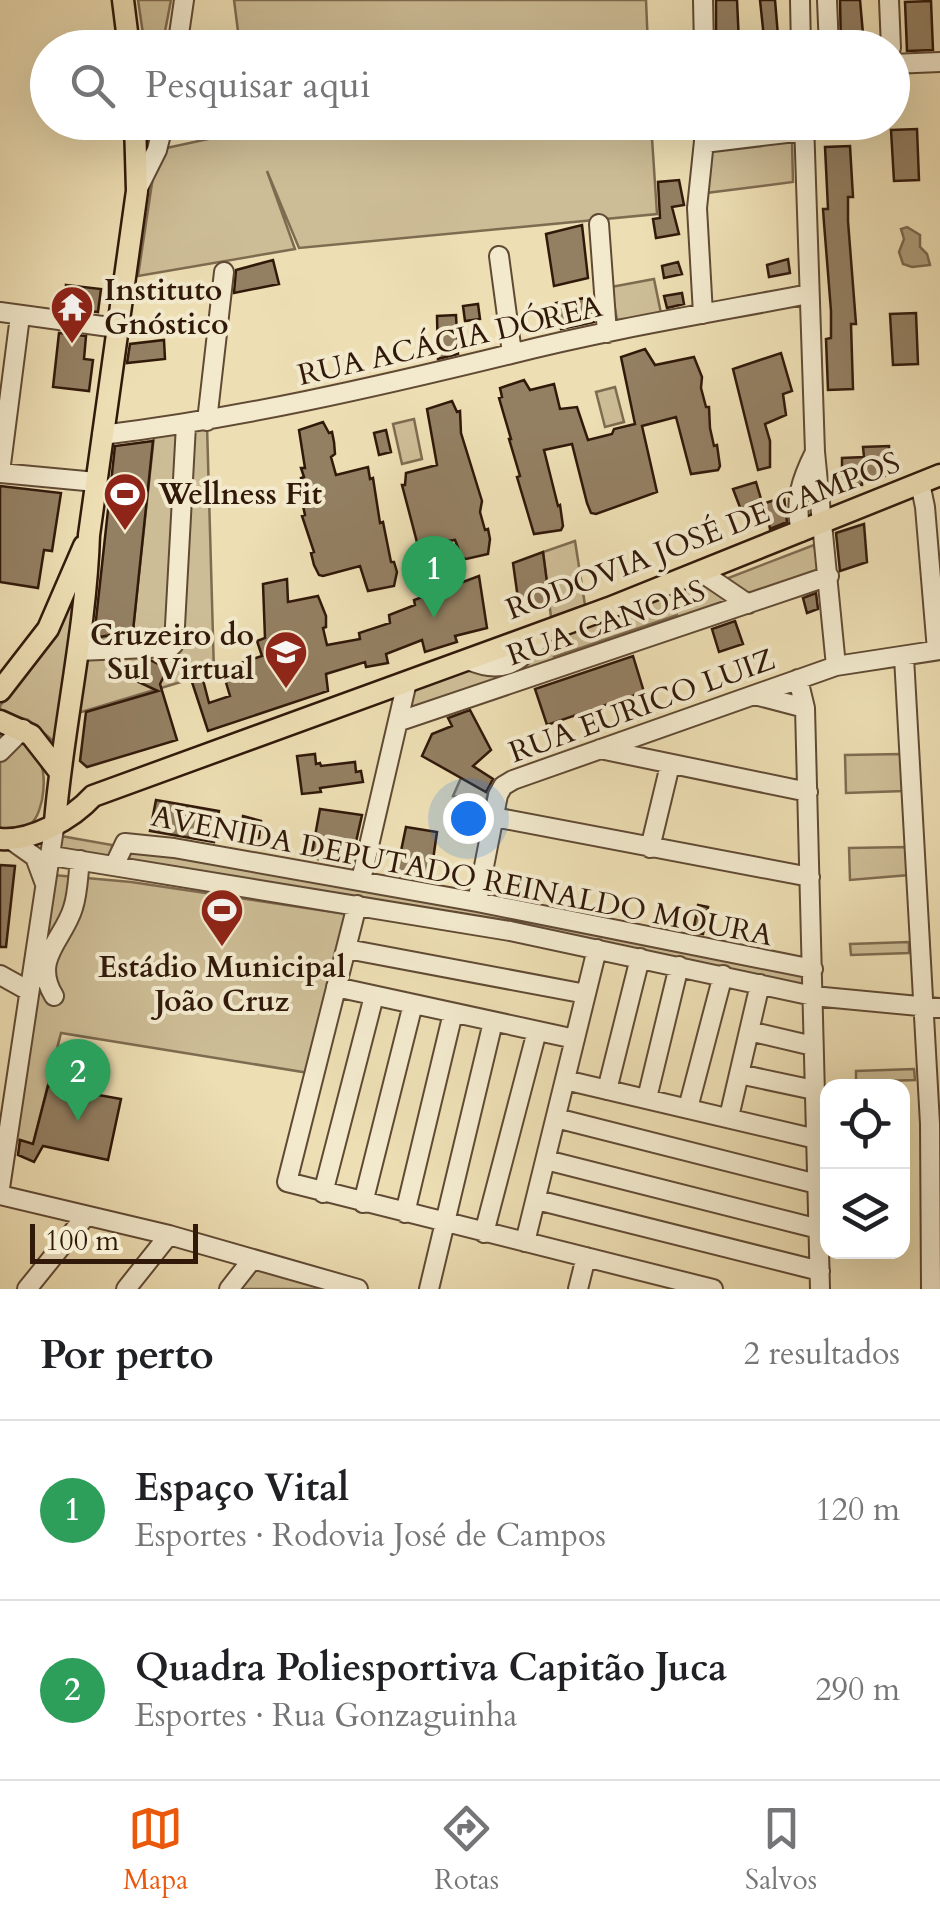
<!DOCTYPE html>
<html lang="pt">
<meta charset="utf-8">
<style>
:root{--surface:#fff;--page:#f2f2f2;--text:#202124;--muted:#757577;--line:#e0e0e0;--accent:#ea580c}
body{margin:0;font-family:Cardo,serif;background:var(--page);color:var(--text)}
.controls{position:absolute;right:30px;bottom:30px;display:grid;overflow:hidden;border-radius:20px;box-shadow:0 10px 40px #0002}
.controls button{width:90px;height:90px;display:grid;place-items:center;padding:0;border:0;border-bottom:2px solid var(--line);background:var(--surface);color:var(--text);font:50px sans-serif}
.scale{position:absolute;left:30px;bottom:25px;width:168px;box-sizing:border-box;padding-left:10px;border:5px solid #31190a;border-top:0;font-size:28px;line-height:35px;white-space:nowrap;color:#31190a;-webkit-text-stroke:8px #f3eace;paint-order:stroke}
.you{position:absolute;left:468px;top:818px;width:35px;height:35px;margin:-25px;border:8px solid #fff;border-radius:50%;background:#1a73e8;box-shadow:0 0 0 15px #1a73e833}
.badge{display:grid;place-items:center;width:65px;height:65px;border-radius:50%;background:var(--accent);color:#fff;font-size:32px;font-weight:700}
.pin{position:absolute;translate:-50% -82px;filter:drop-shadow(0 2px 5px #0008)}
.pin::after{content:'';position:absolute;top:52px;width:35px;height:30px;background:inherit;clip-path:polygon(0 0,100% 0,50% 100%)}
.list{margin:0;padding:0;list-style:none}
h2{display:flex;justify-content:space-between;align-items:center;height:130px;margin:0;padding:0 40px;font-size:42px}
h2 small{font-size:32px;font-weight:400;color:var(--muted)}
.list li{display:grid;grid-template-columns:65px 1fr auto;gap:30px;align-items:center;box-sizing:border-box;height:180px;padding:0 40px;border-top:2px solid var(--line)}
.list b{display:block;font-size:38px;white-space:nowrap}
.list p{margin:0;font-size:32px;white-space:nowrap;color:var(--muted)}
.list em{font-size:32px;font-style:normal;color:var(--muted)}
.icon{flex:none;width:55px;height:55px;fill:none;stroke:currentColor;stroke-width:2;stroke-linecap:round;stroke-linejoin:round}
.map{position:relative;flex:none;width:940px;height:1289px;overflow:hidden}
.search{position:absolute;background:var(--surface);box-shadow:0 10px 40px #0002;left:30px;right:30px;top:30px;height:110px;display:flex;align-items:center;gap:25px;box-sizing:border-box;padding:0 35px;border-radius:55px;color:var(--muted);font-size:38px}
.sheet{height:490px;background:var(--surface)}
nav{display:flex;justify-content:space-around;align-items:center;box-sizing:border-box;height:140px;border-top:2px solid var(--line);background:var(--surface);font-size:28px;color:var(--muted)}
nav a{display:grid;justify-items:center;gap:5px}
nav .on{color:var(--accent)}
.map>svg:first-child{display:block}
</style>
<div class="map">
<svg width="940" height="1289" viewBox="0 0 940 1289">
<rect width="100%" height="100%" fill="#eddeb3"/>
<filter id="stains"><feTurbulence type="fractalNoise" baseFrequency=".002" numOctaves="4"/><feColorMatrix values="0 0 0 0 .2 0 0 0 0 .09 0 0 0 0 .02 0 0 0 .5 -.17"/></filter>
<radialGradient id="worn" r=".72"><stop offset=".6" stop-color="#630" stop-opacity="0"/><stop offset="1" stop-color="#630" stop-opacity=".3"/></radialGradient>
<!-- green -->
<path fill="#cdbd96" stroke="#7f6b50" stroke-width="2.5" d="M138 0H171L162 47H145Z
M234 0H646L648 47H240Z
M250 123H651L657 214 299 248 267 171 295 249 138 276 157 150 250 130Z
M792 141 793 182 706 193 709 149Z
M654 279 663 323 619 331 611 287Z
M615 387 624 422 605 427 596 392Z
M414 419 422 459 402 464 393 424Z
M207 425 214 672 78 713 88 641 133 630 154 436Z
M575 541 585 605 551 617 543 552Z
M814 545 821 573 747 597 723 580Z
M80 569 57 744 28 720 0 712V706L51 637Z
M701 572 748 604 682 627 677 615 554 657 558 669 413 712 407 682Z
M0 731C36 744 49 761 42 800 39 812 37 820 26 828L0 830Z
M901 754 904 791 846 793 845 755Z
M461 778 488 793 486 802 453 796Z
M61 836 112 845 111 859 59 851Z
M121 846 813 969V996L116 864Z
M907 847 909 875 850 880 849 848Z
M53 875 131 882 346 914 309 1073 61 1033 33 1144 11 1138Z
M909 942V953L851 955 850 944Z
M914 1069 915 1080 856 1082V1071Z
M250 1266 336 1289H232Z"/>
<!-- water -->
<path fill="#ad9b7a" stroke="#7b674d" stroke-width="2.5" d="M907 227 920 235V247L927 254 930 265 912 267 903 264 899 252 904 239 901 229Z"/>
<!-- building -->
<path fill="#937f62" stroke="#31190a" stroke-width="2.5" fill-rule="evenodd" d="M716 0H737L739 43 716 44Z
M760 0H775L779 48H765Z
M840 0H860L864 45 841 46Z
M931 1 933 50 907 51 905 2Z
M917 129 919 180 894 181 891 130Z
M850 146 853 197H848V221L856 324H851L853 389 828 390 826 339 831 338V311L824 223 823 209H828L825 147Z
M679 180 684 205 672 207 679 234 656 238 653 219 660 218 658 182Z
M582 225 588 278 554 286 546 234Z
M788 259 790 273 769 277 767 265Z
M273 260 279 284 234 293 236 270Z
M678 262 682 274 664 278 662 266Z
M66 285 101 289 98 312 65 308Z
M682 293 684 304 667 308 664 296Z
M590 297 594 322 561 329 556 303Z
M478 304 480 319 465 321 463 306Z
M916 313 918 364 893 365 890 314Z
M456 315 458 354 438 359 437 316Z
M59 333 86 336 84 359 93 360 89 391 53 387Z
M164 340 165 359 127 363 130 344Z
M645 349 655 365 694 357 702 377 701 388 706 407H709L710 428 714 446 717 445 720 466 718 470 691 474 676 417 642 426 657 492 596 514 591 513 587 503 572 444 544 450 558 506 560 505 563 526 561 530 534 534 517 477 520 476 509 439H511L499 398 502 397 500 388 524 380 530 390 554 384 560 409 577 407 588 440 612 434 614 429 635 424 621 357Z
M781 353 792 391 783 394 786 415 765 424 770 441V467L758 470 733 369Z
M452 401 457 412 460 411 461 433 482 501 480 512 485 530 488 529 490 539 488 554 466 559 462 558 455 540 418 546 402 485H405L406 473 437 465 427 409Z
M323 422 329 433 332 432 334 442 335 454 331 457 336 475 368 467 370 479 373 478 380 523 383 522 391 562H394L397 572 394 586 368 591 360 566 323 576 319 575 314 565 311 553 314 552 302 516 305 515 303 506 308 505 301 478 304 477 301 468H305L299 430Z
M386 430 391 452 379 455 374 433Z
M153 441 133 631 94 638 115 446Z
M889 446 890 475 862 480V485L842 484V458L864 457 863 447Z
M756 482 761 499 747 504 750 522 746 523 733 489Z
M0 486 61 493 52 551 44 550 38 588 0 582Z
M784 497 787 522 770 529 765 503Z
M864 524 867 562 840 571 836 533Z
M543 552 550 605 520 613 513 563Z
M479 576 487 628 455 636 457 642 425 652 422 640 386 654 388 663 366 667 365 662 326 674 328 691 208 731 191 679 202 676 209 703 230 696 222 669 262 656 257 641 265 638 263 584 287 579 288 602 318 596 326 616V627L323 628 327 645 360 639 359 633 390 623 389 615 415 605 414 600ZM290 647 296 672 278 678 271 653Z
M816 593 818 609 807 613 803 598Z
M735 621 743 644 719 652 712 629Z
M633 656 644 692 547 725 535 689Z
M150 660 160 665 164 676 160 684 177 740 87 767 80 761 86 712 158 691 134 680 141 665Z
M470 710 491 750 473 766 493 779 486 792 422 756 432 734 452 726 448 718Z
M315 754 316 764 320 763 321 766 355 762 356 772 361 771 363 782 320 788 321 792 302 794 297 756Z
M156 800 219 811 214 842 150 831Z
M320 809 362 815 351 864 311 858Z
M243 816 261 821 259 838 239 840Z
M406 827 437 832 430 881 396 875Z
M0 865 15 866 6 947H0Z
M698 905 708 907 703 934 693 932Z
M48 1086 121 1099 108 1160 43 1146 34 1162 18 1155 20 1140 33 1144Z"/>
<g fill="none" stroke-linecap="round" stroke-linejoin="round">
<!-- minor casing -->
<g stroke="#604a34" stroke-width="22">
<path id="minor" d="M703 0 704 48
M800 0 801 48
M827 0 829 48
M889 0 891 48
M177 48 184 0
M892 64 940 62
M804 122 815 452 836 666
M833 122 837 127
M704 143 804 131
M137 190 157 150 164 122
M599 224 607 333
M499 256 512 353
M0 312 117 328
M703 314 697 208 706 122
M207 421 224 272
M102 435C241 418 376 387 511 354 609 329 710 313 809 294
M0 472 20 316
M0 473 96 482
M920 483 925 507 937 650
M801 532C794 500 801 480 815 452
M701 572 748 604
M78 651 171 647 174 644 186 425
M904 657 930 1124 931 1289
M468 660C507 677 522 659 547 631
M798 679 805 708 820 1289
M755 695 805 708
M400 721 829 576
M600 749 808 792
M0 752 23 729
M494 817 810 877
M11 840 35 857 45 884
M650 848 670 765
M52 856 510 931 813 996 940 1008
M115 864 125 843 174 848 477 902 813 969
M361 880 407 682
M477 902 498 795 503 786 513 780 836 666 940 650
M357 905 287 1182 713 1289
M347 949 586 994
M0 975 29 991
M336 987 575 1039
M54 996C31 959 64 939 73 908 78 893 78 875 80 860
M749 1031 813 1046
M739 1074 814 1090
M565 1080 816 1139
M607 1090 640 958
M647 1098 679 966
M688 1108 723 975
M729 1117 760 984
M556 1118 817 1184
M546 1160 819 1229
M0 1188 55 822
M323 1193 374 996
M0 1195 169 1235 358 1289
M537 1200 820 1271
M363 1203 413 1004
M405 1213 453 1013
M484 1233 537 1031
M525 1242 597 949
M27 1289 85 1217
M126 1289 169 1235
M229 1289 251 1261
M429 1289 493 1022
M578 1289 586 1257"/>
</g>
<!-- major casing -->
<g stroke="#31190a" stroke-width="25">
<path id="major" d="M123 0 129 48
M0 691 48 629 84 546
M0 721 31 735 59 771
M55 822C63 726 86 631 89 535L137 191 135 122
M0 839C31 842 72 819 93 796L609 608 940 475"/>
</g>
<!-- minor -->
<use href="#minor" stroke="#f3eace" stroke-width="18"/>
<!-- major -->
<use href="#major" stroke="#eddeb3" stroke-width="20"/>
</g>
<!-- icons -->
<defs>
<g id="temple-pin" transform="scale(2.25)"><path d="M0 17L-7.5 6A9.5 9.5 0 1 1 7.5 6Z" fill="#8f2418" stroke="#f3eace"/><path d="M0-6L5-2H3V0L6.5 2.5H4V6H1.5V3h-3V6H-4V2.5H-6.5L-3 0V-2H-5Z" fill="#fff"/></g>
<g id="stadium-pin" transform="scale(2.25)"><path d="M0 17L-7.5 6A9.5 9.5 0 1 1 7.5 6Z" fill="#8f2418" stroke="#f3eace"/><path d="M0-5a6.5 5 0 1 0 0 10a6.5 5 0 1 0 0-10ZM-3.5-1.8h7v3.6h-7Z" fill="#fff"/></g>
<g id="university-pin" transform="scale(2.25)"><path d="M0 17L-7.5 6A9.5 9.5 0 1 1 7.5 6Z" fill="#8f2418" stroke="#f3eace"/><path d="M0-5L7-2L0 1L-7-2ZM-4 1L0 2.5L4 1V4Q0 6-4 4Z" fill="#fff"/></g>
</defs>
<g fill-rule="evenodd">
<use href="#temple-pin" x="72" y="307"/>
<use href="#stadium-pin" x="125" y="494"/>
<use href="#university-pin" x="286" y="652"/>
<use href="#stadium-pin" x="222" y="910"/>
</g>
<g text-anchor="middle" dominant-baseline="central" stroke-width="8" stroke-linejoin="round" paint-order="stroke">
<!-- poi labels -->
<g font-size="30" font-weight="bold" fill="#31190a" stroke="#f3eace" text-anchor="start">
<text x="104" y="290">Instituto<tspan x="104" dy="34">Gnóstico</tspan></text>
<text x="158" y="494">Wellness Fit</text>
<text x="254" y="635" text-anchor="end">Cruzeiro do<tspan x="254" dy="34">Sul Virtual</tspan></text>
<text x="222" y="967" text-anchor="middle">Estádio Municipal<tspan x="222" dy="34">João Cruz</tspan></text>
</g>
<!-- street labels -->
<g font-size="30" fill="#31190a" stroke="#f3eace">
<text transform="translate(450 341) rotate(-13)">RUA ACÁCIA DÓREA</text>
<text transform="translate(703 536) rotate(-21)">RODOVIA JOSÉ DE CAMPOS</text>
<text transform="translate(606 623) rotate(-19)">RUA CANOAS</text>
<text transform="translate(642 706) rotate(-20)">RUA EURICO LUIZ</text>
<text transform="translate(462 876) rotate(11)">AVENIDA DEPUTADO REINALDO MOURA</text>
</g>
</g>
<rect width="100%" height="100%" filter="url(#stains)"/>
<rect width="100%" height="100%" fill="url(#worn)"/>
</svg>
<div class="controls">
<button><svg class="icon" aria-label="locate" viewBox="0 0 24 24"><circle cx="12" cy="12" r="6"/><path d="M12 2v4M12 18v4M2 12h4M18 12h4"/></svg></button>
<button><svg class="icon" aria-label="layers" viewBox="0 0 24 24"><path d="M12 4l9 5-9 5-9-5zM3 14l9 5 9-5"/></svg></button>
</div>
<div class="scale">100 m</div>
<div class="you"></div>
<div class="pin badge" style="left:434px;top:618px;background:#2e9e5b">1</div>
<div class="pin badge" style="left:78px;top:1121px;background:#2e9e5b">2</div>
<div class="search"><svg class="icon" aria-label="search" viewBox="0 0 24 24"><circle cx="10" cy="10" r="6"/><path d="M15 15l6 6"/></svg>Pesquisar aqui</div>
</div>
<section class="sheet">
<h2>Por perto<small>2 resultados</small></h2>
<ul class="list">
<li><span class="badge" style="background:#2e9e5b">1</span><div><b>Espaço Vital</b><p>Esportes · Rodovia José de Campos</p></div><em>120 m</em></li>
<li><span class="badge" style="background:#2e9e5b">2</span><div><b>Quadra Poliesportiva Capitão Juca</b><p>Esportes · Rua Gonzaguinha</p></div><em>290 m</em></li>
</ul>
</section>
<nav>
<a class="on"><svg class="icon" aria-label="map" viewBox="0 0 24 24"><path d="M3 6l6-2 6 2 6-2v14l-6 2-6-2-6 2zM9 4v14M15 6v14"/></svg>Mapa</a>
<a><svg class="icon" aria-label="directions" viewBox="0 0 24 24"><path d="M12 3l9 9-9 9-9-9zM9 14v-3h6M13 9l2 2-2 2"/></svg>Rotas</a>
<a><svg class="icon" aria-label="saved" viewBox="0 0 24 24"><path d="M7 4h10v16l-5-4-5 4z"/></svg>Salvos</a>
</nav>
